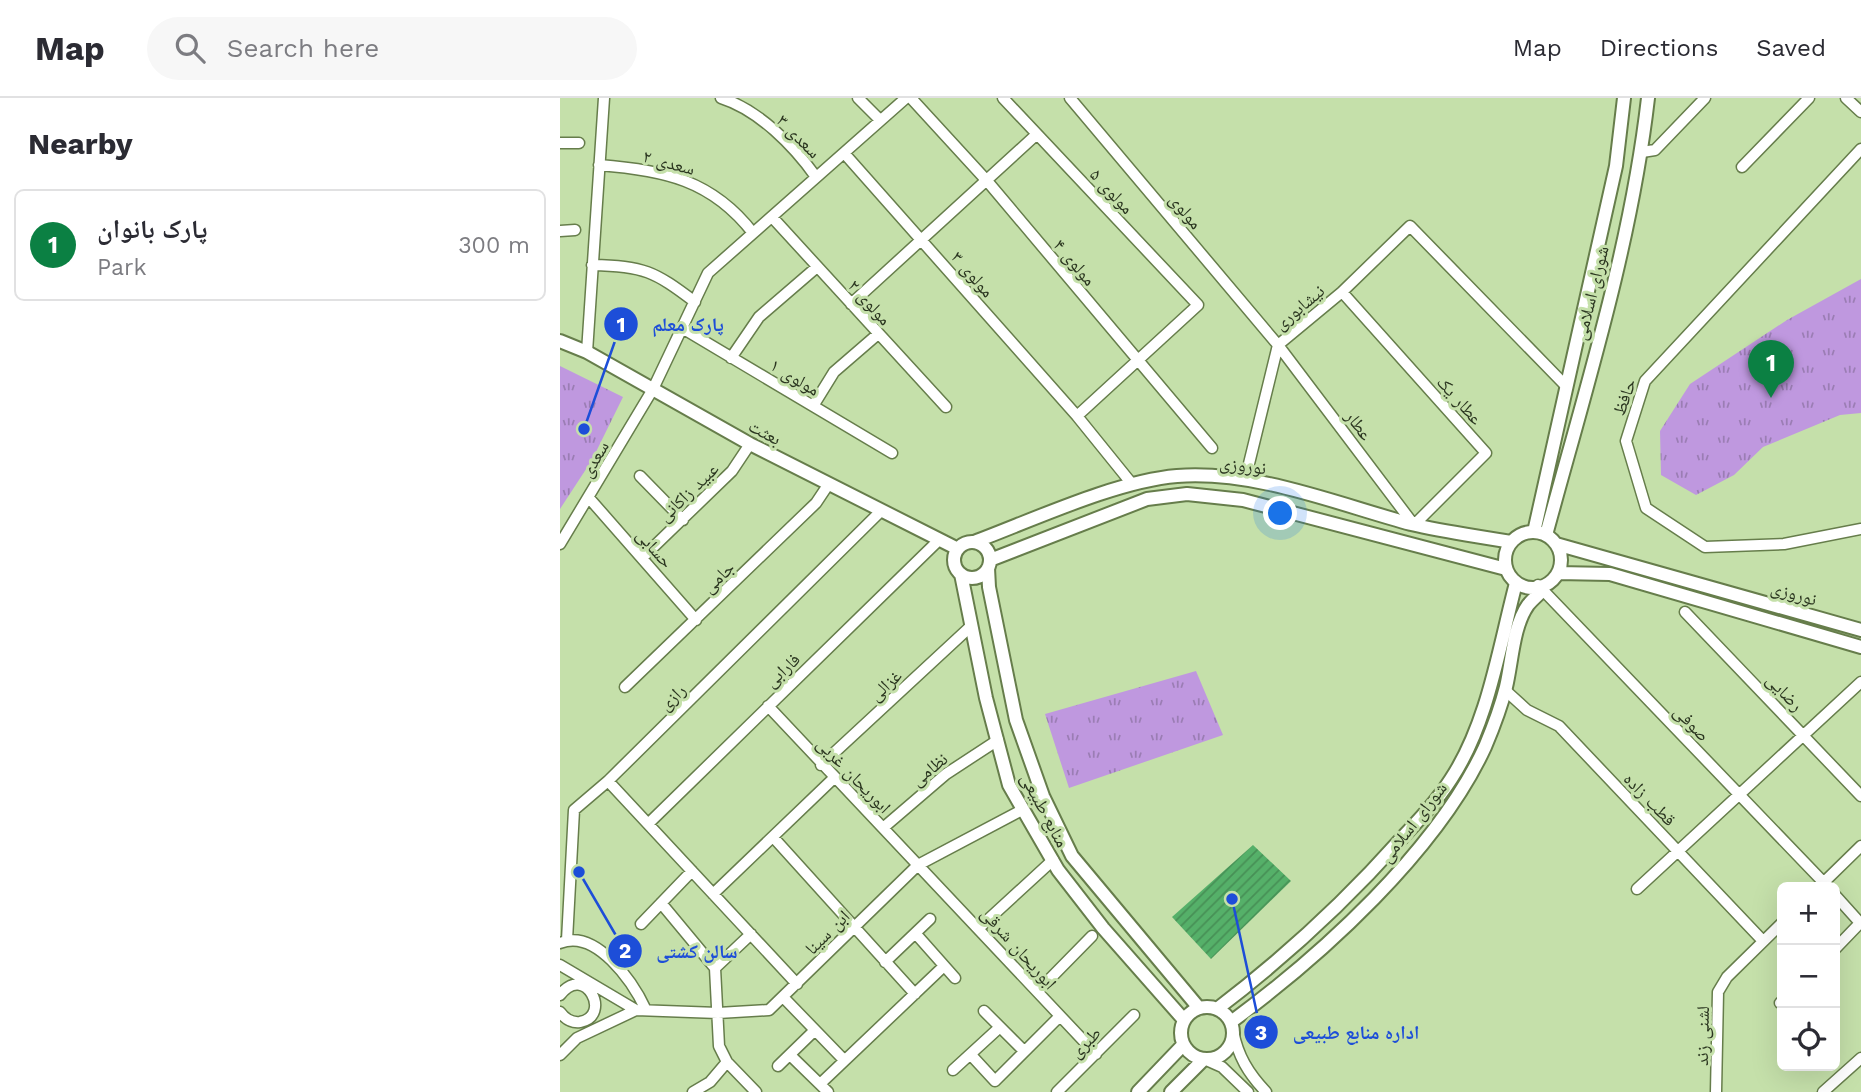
<!DOCTYPE html>
<meta charset="utf-8">
<style>
:root{--surface:#fff;--page:#f7f7f7;--text:#2b2b33;--muted:#7c7c81;--line:#e1e1e2;--accent:#0b8043}
body{margin:0;font-family:"Work Sans","Noto Naskh Arabic",sans-serif;background:var(--page);color:var(--text)}
.controls{position:absolute;right:21px;bottom:21px;display:grid;overflow:hidden;border-radius:10px;box-shadow:0 7px 28px #0002}
.controls button{width:63px;height:63px;display:grid;place-items:center;padding:0;border:0;border-bottom:2px solid var(--line);background:var(--surface);color:var(--text);font:35px sans-serif}
.you{position:absolute;left:721px;top:416px;width:24px;height:24px;margin:-18px;border:5px solid #fff;border-radius:50%;background:#1a73e8;box-shadow:0 0 0 10px #1a73e833}
.badge{display:grid;place-items:center;width:46px;height:46px;border-radius:50%;background:var(--accent);color:#fff;font-size:23px;font-weight:700}
.pin{position:absolute;translate:-50% -58px;filter:drop-shadow(0 2px 4px #0008)}
.pin::after{content:'';position:absolute;top:37px;width:24px;height:21px;background:inherit;clip-path:polygon(0 0,100% 0,50% 100%)}
.list{margin:0;padding:0;list-style:none}
h2{display:flex;justify-content:space-between;align-items:center;height:91px;margin:0;padding:0 28px;font-size:30px}
h2 small{font-size:23px;font-weight:400;color:var(--muted)}
.list li{display:grid;grid-template-columns:46px 1fr auto;gap:21px;align-items:center;box-sizing:border-box;height:112px;margin:0 14px 14px;padding:0 14px;border:2px solid var(--line);border-radius:10px}
.list b{display:block;font-size:26px;white-space:nowrap}
.list p{margin:0;font-size:23px;white-space:nowrap;color:var(--muted)}
.list em{font-size:23px;font-style:normal;color:var(--muted)}
.icon{flex:none;width:38px;height:38px;fill:none;stroke:currentColor;stroke-width:2;stroke-linecap:round;stroke-linejoin:round}
.map{position:relative;flex:none;width:1301px;height:994px;overflow:hidden}
header{display:flex;align-items:center;gap:42px;box-sizing:border-box;height:98px;padding:0 35px;background:var(--surface);border-bottom:2px solid var(--line)}
header strong{font-size:33px}
nav{display:flex;gap:38px;margin-inline-start:auto;font-size:24px}
.search{width:490px;height:63px;background:var(--page);display:flex;align-items:center;gap:18px;box-sizing:border-box;padding:0 24px;border-radius:38px;color:var(--muted);font-size:26px}
main{display:flex}
aside{flex:1;background:var(--surface)}
.map>svg:first-child{display:block}
</style>
<header>
<strong>Map</strong>
<div class="search"><svg class="icon" aria-label="search" viewBox="0 0 24 24"><circle cx="10" cy="10" r="6"/><path d="M15 15l6 6"/></svg>Search here</div>
<nav><a>Map</a><a>Directions</a><a>Saved</a></nav>
</header>
<main>
<aside>
<h2>Nearby<small></small></h2>
<ul class="list">
<li><span class="badge">1</span><div><b>پارک بانوان</b><p>Park</p></div><em>300 m</em></li>
</ul>
</aside>
<div class="map">
<svg width="1301" height="994" viewBox="0 0 1301 994">
<defs>
<pattern id="park-tufts" width="24" height="20" patternUnits="userSpaceOnUse" patternTransform="scale(1.75)"><rect width="24" height="20" fill="#bf98df"/><path d="M3 7l-1-3M5 7V3M7 7l1-3M15 17l-1-3M17 17v-4M19 17l1-3" fill="none" stroke="#9b7db4"/></pattern>
<pattern id="building-hatch" width="6" height="6" patternUnits="userSpaceOnUse" patternTransform="scale(1.75)"><rect width="6" height="6" fill="#55b069"/><path d="M-1 1l2-2M0 6l6-6M5 7l2-2" fill="none" stroke="#479056"/></pattern>
</defs>
<rect width="100%" height="100%" fill="#c5e0aa"/>
<!-- park -->
<path fill="url(#park-tufts)" d="M1301 181V315L1280 317 1203 349 1174 377 1136 397 1101 377 1100 333 1130 286 1227 222Z
M0 268 63 299 32 362 0 411Z
M636 573 663 637 509 690 485 616Z"/>
<!-- building -->
<path fill="url(#building-hatch)" d="M693 747 731 783 651 861 612 819Z"/>
<g fill="none" stroke-linecap="round" stroke-linejoin="round">
<!-- street casing -->
<g stroke="#667d4b" stroke-width="13">
<path id="street" d="M161 0C199 12 234 48 256 79
M298 0 320 22
M351 0 428 84 652 350
M443 0 638 207 517 318
M510 0 718 247 854 427 926 355 782 194
M1286 0 1301 14
M0 45H19
M1301 51 1085 283 1066 343 1086 410 1145 449 1224 446 1301 431
M1082 54 1095 52 1145 0
M284 55 517 318 572 386
M39 67C104 72 152 82 193 135
M1182 69 1249 0
M212 119 386 309
M0 133 15 132
M32 167C84 168 94 173 135 204
M291 206 477 36
M122 230 332 355
M27 254 44 0
M171 260 199 219 257 169
M253 308 274 274 318 236
M80 378 123 422
M685 382 718 247 782 194 850 128 1006 288
M29 400 136 522
M0 446 93 291 148 175 346 0
M82 460 172 373 190 346
M978 487 1268 789
M1125 514 1301 698
M65 589 256 405 268 387
M945 592 967 612 999 628 1203 843
M208 608 536 956
M261 667 410 529
M48 683 237 886
M88 726 379 442
M323 730 386 676 438 642
M213 739 355 896
M1259 789 1301 748
M1077 791 1301 584
M153 796 275 679
M1275 797 1301 826
M101 805 155 870
M81 826 132 773
M420 829 493 762
M191 836 155 870 159 948 167 964 196 994
M356 836 395 880
M7 842 14 712 48 683 321 413
M0 845C36 830 73 884 86 912
M1275 851 1300 825
M325 864 370 821
M0 867 76 912
M478 893 532 838
M0 897C25 864 53 918 20 924 11 925 5 921 0 914
M223 899 284 962
M1220 905 1222 903
M424 913 464 953
M673 933C678 958 688 975 706 994
M0 957 17 940 76 912 158 915 209 912 358 767 462 712
M230 957 268 994
M411 957 435 983 499 919
M644 961 662 969 688 994
M218 968 254 933
M393 972 440 929
M260 986 384 868
M133 994 150 984 167 964
M497 994 574 917
M1156 994 1158 894 1167 879 1222 825
M1263 994 1301 960"/>
</g>
<!-- secondary casing -->
<g stroke="#667d4b" stroke-width="16">
<path id="secondary" d="M0 243 27 254 190 346 398 451
M945 462a28 28 0 1 1 56 0a28 28 0 1 1-56 0Z
M974 434 1056 68 1064 0
M986 437C1025 293 1071 148 1088 0
M414 444C473 422 556 383 617 378 695 372 777 406 851 426 884 434 918 438 951 444
M394 462a18 18 0 1 1 36 0a18 18 0 1 1-36 0Z
M996 446 1301 532
M430 462 587 401 627 396 683 402 946 471
M428 470 429 489 456 622 483 698 512 758 639 910
M998 475 1050 476 1301 549
M401 476 426 600 449 687 498 772 543 830 624 922
M621 935a26 26 0 1 1 52 0a26 26 0 1 1-52 0Z
M657 911C724 860 784 805 840 742 858 723 877 703 891 681 928 625 939 549 956 485
M671 924C762 857 877 753 925 649 933 630 941 609 946 589 952 564 953 528 968 507 972 502 978 497 983 492
M578 994 623 947
M611 994 644 961"/>
</g>
<!-- street -->
<use href="#street" stroke="#fff" stroke-width="10"/>
<!-- secondary -->
<use href="#secondary" stroke="#fff" stroke-width="12"/>
</g>
<g text-anchor="middle" dominant-baseline="central" stroke-width="6" stroke-linejoin="round" paint-order="stroke">
<!-- street labels -->
<g font-size="18" fill="#2b3620" stroke="#c5e0aa">
<text transform="translate(239 38) rotate(45)">سعدی ۳</text>
<text transform="translate(109 64) rotate(15)">سعدی ۲</text>
<text transform="translate(552 93) rotate(47)">مولوی ۵</text>
<text transform="translate(626 113) rotate(50)">مولوی</text>
<text transform="translate(515 164) rotate(50)">مولوی ۴</text>
<text transform="translate(413 176) rotate(49)">مولوی ۳</text>
<text transform="translate(1031 195) rotate(-76)">شورای اسلامی</text>
<text transform="translate(310 204) rotate(48)">مولوی ۲</text>
<text transform="translate(739 209) rotate(-40)">نیشابوری</text>
<text transform="translate(235 279) rotate(31)">مولوی ۱</text>
<text transform="translate(1064 299) rotate(-70)">حافظ</text>
<text transform="translate(900 302) rotate(48)">عطار یک</text>
<text transform="translate(799 327) rotate(53)">عطار</text>
<text transform="translate(205 334) rotate(28)">بعثت</text>
<text transform="translate(34 361) rotate(-60)">سعدی</text>
<text transform="translate(683 367) rotate(7)">نوروزی</text>
<text transform="translate(128 394) rotate(-44)">عبید زاکانی</text>
<text transform="translate(95 450) rotate(49)">حسابی</text>
<text transform="translate(158 479) rotate(-44)">جامی</text>
<text transform="translate(1234 495) rotate(16)">نوروزی</text>
<text transform="translate(222 572) rotate(-43)">فارابی</text>
<text transform="translate(325 587) rotate(-43)">غزالی</text>
<text transform="translate(1225 594) rotate(46)">رضایی</text>
<text transform="translate(112 599) rotate(-44)">رازی</text>
<text transform="translate(1132 625) rotate(46)">صوفی</text>
<text transform="translate(369 671) rotate(-39)">نظامی</text>
<text transform="translate(294 677) rotate(46)">ابوریحان غربی</text>
<text transform="translate(1090 701) rotate(46)">قطب زاده</text>
<text transform="translate(485 712) rotate(62)">منابع طبیعی</text>
<text transform="translate(853 724) rotate(-52)">شورای اسلامی</text>
<text transform="translate(267 834) rotate(-45)">ابن سینا</text>
<text transform="translate(459 850) rotate(48)">ابوریحان شرقی</text>
<text transform="translate(1142 938) rotate(-89)">لشنی زند</text>
<text transform="translate(525 944) rotate(-45)">طبری</text>
</g>
</g>
<!-- callouts -->
<path fill="none" stroke="#1d4ed8" stroke-width="2.5" d="M24 331L61 226M19 774L65 853M672 801L701 934"/>
<g fill="#1d4ed8" stroke="#c5e0aa" stroke-width="2.5">
<circle cx="24" cy="331" r="7"/>
<circle cx="19" cy="774" r="7"/>
<circle cx="672" cy="801" r="7"/>
<circle cx="61" cy="226" r="18"/>
<circle cx="65" cy="853" r="18"/>
<circle cx="701" cy="934" r="18"/>
</g>
<g font-size="21" text-anchor="middle" font-weight="bold" fill="#fff">
<text x="61" y="234">1</text>
<text x="65" y="860">2</text>
<text x="701" y="942">3</text>
</g>
<g font-size="19" text-anchor="middle" font-weight="bold" fill="#1d4ed8" stroke="#c5e0aa" stroke-width="6" stroke-linejoin="round" paint-order="stroke">
<text x="128" y="233">پارک معلم</text>
<text x="137" y="860">سالن کشتی</text>
<text x="796" y="941">اداره منابع طبیعی</text>
</g>
</svg>
<div class="controls">
<button>+</button>
<button>−</button>
<button><svg class="icon" aria-label="locate" viewBox="0 0 24 24"><circle cx="12" cy="12" r="6"/><path d="M12 2v4M12 18v4M2 12h4M18 12h4"/></svg></button>
</div>
<div class="you"></div>
<div class="pin badge" style="left:1211px;top:300px">1</div>
</div>
</main>
